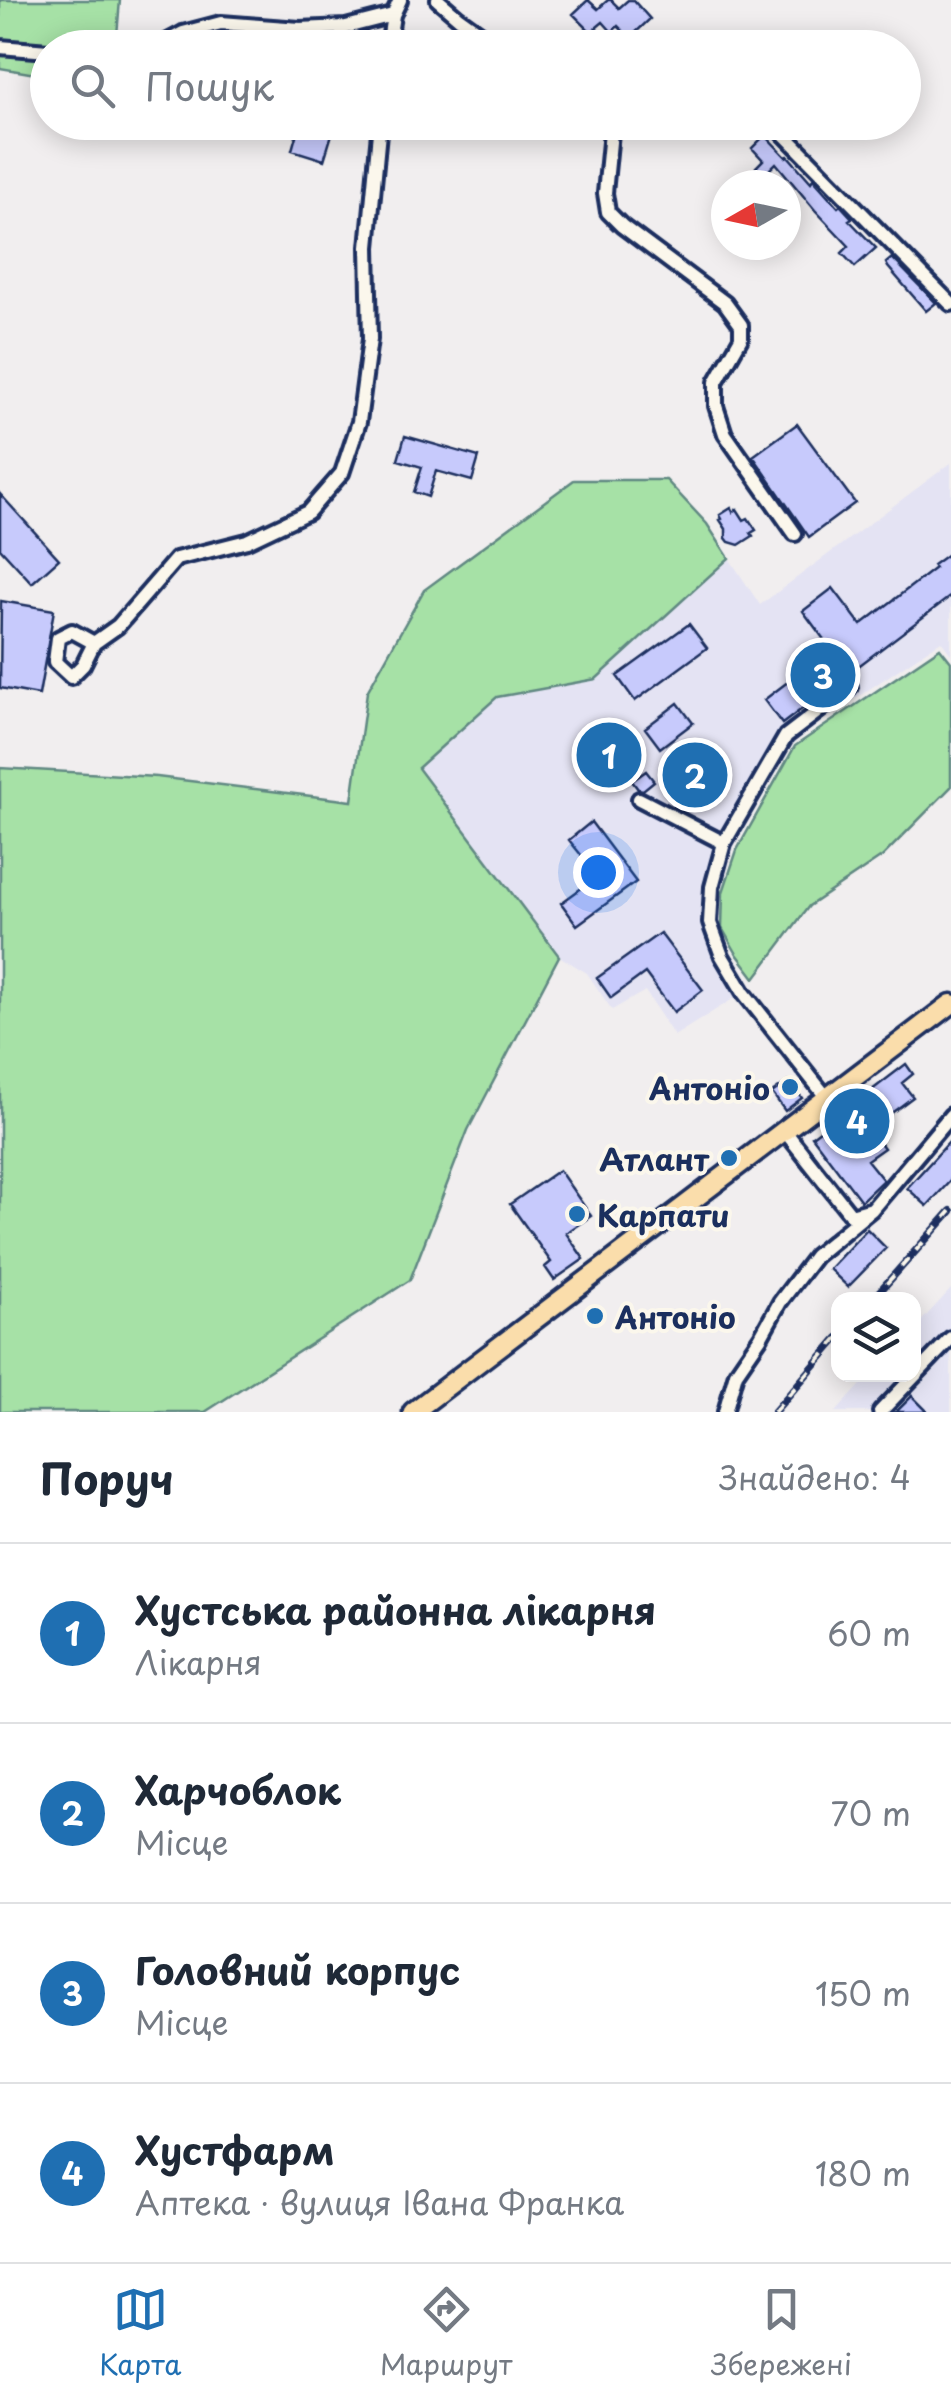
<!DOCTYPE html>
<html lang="uk">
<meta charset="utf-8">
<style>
:root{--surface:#fff;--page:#f6f6f7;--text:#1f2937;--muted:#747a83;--line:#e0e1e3;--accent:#1f6fb2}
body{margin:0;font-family:"Playpen Sans",sans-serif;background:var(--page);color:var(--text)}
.controls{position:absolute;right:30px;bottom:30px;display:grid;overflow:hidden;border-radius:20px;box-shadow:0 5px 25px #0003}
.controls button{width:90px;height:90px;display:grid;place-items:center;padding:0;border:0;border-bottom:2px solid var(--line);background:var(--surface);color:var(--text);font:50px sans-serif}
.compass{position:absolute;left:711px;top:170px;width:90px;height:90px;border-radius:50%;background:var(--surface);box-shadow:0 5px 25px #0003;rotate:261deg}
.you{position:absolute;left:598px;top:872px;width:35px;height:35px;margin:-25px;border:8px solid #fff;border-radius:50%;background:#1a73e8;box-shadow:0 0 0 15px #1a73e833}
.badge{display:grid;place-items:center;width:65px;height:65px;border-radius:50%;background:var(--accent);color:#fff;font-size:32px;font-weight:700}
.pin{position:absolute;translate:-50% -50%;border:5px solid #fff;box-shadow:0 2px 10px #0006}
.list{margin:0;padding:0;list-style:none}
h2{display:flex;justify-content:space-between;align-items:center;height:130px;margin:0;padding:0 40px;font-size:42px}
h2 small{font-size:32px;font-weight:400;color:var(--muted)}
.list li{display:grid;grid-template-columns:65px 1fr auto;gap:30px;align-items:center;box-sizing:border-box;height:180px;padding:0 40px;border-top:2px solid var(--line)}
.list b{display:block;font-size:38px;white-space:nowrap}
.list p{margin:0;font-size:32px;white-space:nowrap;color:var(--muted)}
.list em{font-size:32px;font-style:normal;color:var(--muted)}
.icon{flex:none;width:55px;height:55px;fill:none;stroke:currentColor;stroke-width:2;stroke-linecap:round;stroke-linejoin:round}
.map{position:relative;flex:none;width:951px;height:1412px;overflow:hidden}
.search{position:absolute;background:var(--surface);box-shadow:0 5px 25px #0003;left:30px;right:30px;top:30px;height:110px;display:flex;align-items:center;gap:25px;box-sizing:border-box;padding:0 35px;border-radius:55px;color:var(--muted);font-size:38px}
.sheet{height:850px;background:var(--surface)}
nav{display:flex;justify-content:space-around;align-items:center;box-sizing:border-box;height:140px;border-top:2px solid var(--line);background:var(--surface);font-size:28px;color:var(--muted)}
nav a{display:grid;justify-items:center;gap:5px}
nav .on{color:var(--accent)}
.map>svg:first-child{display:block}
</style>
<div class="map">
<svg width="951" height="1412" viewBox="0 0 951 1412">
<rect width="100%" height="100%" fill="#f1eeef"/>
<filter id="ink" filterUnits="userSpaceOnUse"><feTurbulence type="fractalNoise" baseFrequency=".01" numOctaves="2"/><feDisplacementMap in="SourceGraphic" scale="20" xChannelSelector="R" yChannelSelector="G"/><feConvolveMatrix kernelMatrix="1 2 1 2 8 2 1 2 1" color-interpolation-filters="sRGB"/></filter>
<g filter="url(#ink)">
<!-- built -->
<path fill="#e4e3f3" d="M951 463V654L941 641 792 741 733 843 719 888 715 922 729 956 752 987 674 1036 645 991 612 1010 587 973 559 956 418 769 497 697 596 679 729 558 760 605Z
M951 1289V1412H836L870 1375 914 1374V1329Z"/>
<!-- green -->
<path fill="#a6e1a6" stroke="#608882" stroke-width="2.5" d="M0 0H120L116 47 48 48 47 76 0 68Z
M574 480H666L707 524 729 558 596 679 497 697 418 768 559 956 468 1130 410 1280 205 1412H0V768L157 777 352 801 367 692 424 590Z
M940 648 951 662V787L883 856 809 906 755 978 737 954 722 928 723 892 737 850 795 746Z"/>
<!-- building -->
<path fill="#c7cafc" stroke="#1b2f5e" stroke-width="2.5" d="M588 0 598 9 608 0H611L619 8 628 0H633L650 19 630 38 618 26 612 32 603 22 591 32 573 14Z
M674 122H703L689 137Z
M713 122H746L728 139Z
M299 125 332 134 324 160 292 150Z
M765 135 786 157 788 156 811 182 813 179 838 207 840 205 852 218 849 220 876 248 855 267 842 253 849 246 815 210 776 163 764 175 756 167 763 160 752 148Z
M892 258 936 303 926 311 888 267 886 263Z
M797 424 855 503 809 537 753 456Z
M405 436 479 457 472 481 436 471 428 497 414 492 422 467 398 460Z
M0 494 59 559 32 583 0 548Z
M731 508 733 512 737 509 744 520 748 518 756 530 751 533 753 536 739 545 729 542 726 538V529L720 520 722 519 720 515Z
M951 552V596L782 724 764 700 831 649 803 611 833 588 861 625 935 568 933 565Z
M1 601 54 610 39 695 0 688Z
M689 624 707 648 635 701 617 676Z
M678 703 693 723 660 748 645 728Z
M714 749 727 768 676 802 663 783Z
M646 771 654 781 643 790 638 789 632 781Z
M591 822 636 882 577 925 561 903 598 876 569 840Z
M660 933 703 990 674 1012 645 973 611 998 597 978Z
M906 1064 913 1074 902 1083 913 1097 870 1129 884 1148 867 1160 883 1180 861 1201 812 1136Z
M789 1081 802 1098 785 1111 772 1093Z
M951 1140V1180L927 1206 907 1188Z
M559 1170 591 1216 566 1233 584 1259 554 1280 545 1267 551 1262 510 1204Z
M867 1229 886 1248 848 1287 829 1269Z
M912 1396 928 1412H896Z"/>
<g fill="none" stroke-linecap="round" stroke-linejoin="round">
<!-- minor casing -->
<g stroke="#1b2f5e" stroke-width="20">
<path id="minor" d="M438 0 459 18 501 48
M0 47 48 51
M155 48 183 33 221 23 300 29 346 27 393 15
M388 48 393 15 400 0
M612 122 605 193 608 212 622 226 725 303 741 325V338L716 382V406L725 434 795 534
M772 122 951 304
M94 643 72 631 58 638 55 662 71 677 83 665 94 643 118 626 176 559 247 541 308 512 342 473 359 422 370 339 368 247 380 122
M639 799 724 843
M827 1098 744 993 722 956 710 923 712 887 724 843 786 736 850 687
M784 1130 851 1215 872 1209 951 1115
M725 1412 736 1373 760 1338 780 1302 815 1256 872 1209
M880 1412 951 1338"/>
</g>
<!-- major casing -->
<g stroke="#1b2f5e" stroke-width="25">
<path id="major" d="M413 1412 951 1004"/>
</g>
<!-- minor -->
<use href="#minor" stroke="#fbf7ec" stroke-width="12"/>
<!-- major -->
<use href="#major" stroke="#faddab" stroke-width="18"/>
<!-- rail casing -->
<g stroke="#1b2f5e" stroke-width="8">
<path id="rail" d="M872 1300 951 1211
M774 1412 838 1338"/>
</g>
<!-- rail -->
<use href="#rail" stroke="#fbf7ec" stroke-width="4" stroke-dasharray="11" stroke-linecap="butt"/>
</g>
</g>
<!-- markers -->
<g fill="#1f6fb2" stroke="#fbf7ec" stroke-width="4">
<circle cx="790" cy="1087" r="10"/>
<circle cx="729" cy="1158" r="10"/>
<circle cx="577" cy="1214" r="10"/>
<circle cx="595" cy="1316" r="10"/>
</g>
<g text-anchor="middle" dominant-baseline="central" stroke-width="8" stroke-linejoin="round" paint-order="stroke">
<!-- poi labels -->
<g font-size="30" font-weight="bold" fill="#1b2f5e" stroke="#fbf7ec" text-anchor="end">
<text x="770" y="1087">Антоніо</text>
<text x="709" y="1158">Атлант</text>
<text x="597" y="1214" text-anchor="start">Карпати</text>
<text x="615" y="1316" text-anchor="start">Антонio</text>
</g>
</g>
</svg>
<div class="controls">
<button><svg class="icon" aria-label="layers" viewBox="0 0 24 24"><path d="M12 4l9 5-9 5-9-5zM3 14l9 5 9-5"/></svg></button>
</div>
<svg class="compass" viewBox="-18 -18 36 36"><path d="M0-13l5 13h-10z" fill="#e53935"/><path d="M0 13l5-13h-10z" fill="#747a83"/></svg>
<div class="you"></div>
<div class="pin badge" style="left:609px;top:755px">1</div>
<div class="pin badge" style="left:695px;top:775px">2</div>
<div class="pin badge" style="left:823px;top:675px">3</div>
<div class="pin badge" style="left:857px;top:1121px">4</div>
<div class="search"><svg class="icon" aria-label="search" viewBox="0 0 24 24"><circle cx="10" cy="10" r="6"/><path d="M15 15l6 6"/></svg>Пошук</div>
</div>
<section class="sheet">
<h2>Поруч<small>Знайдено: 4</small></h2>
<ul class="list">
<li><span class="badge">1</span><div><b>Хустська районна лікарня</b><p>Лікарня</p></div><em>60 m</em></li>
<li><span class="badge">2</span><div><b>Харчоблок</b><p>Місце</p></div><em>70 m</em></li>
<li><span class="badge">3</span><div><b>Головний корпус</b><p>Місце</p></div><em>150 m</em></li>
<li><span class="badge">4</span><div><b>Хустфарм</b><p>Аптека · вулиця Івана Франка</p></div><em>180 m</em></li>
</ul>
</section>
<nav>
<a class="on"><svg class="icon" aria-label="map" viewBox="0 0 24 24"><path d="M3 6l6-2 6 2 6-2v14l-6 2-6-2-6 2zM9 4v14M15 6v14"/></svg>Карта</a>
<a><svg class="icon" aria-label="directions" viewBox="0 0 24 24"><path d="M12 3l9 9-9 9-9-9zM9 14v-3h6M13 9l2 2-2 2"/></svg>Маршрут</a>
<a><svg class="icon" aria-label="saved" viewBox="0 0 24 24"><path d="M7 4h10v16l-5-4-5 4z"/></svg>Збережені</a>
</nav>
